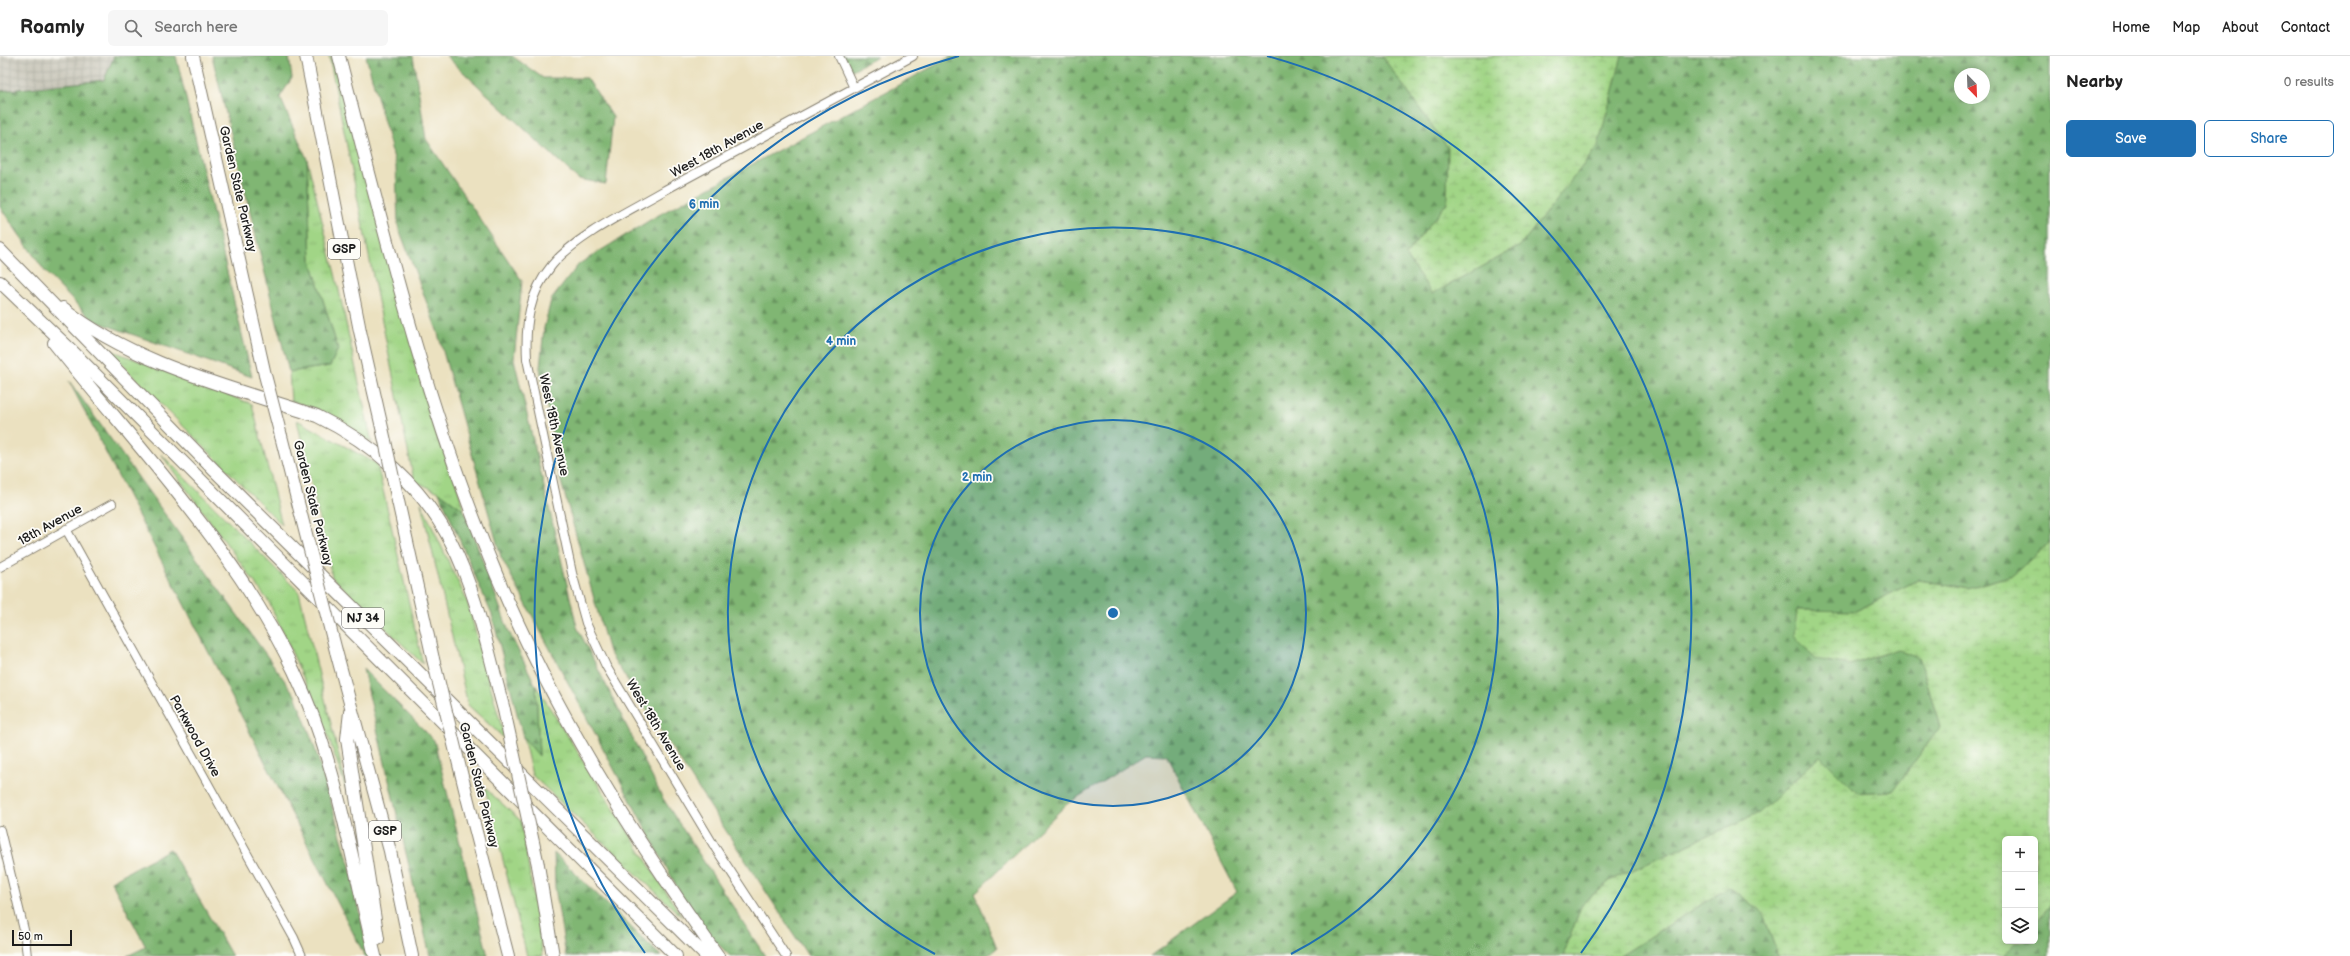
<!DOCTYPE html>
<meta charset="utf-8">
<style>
:root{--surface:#fff;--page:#f6f6f6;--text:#222;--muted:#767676;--line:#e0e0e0;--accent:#1f6fb2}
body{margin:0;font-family:"Balsamiq Sans",sans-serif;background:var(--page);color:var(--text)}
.controls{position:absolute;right:12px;bottom:12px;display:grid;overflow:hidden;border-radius:6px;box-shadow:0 2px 10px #0003}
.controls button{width:36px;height:36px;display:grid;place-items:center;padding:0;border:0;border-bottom:1px solid var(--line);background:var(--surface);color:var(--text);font:20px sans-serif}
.compass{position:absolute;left:1954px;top:12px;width:36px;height:36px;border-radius:50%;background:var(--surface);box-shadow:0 2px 10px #0003;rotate:157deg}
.scale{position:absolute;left:12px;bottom:10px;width:60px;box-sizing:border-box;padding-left:4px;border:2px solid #1c1c1c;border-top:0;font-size:11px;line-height:14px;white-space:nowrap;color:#1c1c1c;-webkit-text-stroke:3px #fdfcf7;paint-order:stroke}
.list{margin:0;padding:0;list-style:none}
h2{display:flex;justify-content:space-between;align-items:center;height:52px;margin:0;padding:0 16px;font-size:17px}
h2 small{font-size:13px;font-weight:400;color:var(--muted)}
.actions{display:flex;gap:8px;padding:12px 16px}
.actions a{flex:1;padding:9px 0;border:1px solid var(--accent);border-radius:6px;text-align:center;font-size:14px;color:var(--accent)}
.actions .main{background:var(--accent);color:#fff}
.icon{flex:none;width:22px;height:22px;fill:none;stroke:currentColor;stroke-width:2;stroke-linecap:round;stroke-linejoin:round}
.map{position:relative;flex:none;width:2050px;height:900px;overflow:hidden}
header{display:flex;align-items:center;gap:24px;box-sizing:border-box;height:56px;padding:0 20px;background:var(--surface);border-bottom:1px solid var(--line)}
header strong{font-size:19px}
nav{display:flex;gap:22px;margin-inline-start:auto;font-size:14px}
.search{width:280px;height:36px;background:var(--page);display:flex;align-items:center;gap:10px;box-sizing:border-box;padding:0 14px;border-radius:6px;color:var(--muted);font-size:15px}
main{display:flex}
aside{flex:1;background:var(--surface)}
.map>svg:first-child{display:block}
</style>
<header>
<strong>Roamly</strong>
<div class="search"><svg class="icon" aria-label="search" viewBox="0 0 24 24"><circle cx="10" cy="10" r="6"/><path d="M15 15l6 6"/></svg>Search here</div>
<nav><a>Home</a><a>Map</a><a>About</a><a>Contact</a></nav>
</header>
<main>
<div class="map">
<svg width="2050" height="900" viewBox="0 0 2050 900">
<defs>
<pattern id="industrial-grid" width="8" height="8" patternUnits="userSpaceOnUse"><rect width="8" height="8" fill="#c7c5b8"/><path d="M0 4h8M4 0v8" fill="none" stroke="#aaa99e"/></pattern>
<pattern id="grass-tufts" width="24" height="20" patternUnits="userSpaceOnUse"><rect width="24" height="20" fill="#a1d586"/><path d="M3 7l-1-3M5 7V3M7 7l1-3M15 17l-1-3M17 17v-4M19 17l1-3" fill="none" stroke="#8ab673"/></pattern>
<pattern id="forest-firs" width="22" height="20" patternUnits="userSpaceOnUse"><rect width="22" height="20" fill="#80b673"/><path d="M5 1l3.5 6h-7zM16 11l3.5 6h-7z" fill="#68935e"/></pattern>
<pattern id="wetland-marsh" width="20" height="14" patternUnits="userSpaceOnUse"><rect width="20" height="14" fill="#a1d586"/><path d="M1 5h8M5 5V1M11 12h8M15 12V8" fill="none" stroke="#8ab673"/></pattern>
</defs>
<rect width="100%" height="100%" fill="#fdfcf7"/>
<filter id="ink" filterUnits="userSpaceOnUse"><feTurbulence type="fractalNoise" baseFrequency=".025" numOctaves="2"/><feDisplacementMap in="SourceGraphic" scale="8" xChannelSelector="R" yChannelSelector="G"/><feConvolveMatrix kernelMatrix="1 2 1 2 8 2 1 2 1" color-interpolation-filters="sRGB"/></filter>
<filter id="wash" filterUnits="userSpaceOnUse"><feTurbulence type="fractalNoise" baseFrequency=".012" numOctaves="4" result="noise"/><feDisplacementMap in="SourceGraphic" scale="16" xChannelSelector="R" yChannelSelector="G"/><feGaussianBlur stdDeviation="0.9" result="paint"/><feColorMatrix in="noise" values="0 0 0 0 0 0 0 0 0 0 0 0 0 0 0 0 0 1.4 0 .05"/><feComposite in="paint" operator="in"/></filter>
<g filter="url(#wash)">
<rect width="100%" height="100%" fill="#ebe1c0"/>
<!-- industrial -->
<path fill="url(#industrial-grid)" d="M0 0H114L104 24 0 35Z"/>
<!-- grass -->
<path fill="url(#grass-tufts)" stroke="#5e7851" d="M329 0H331L464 454 439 436 414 425Z
M307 103 338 230 372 387 319 354 291 345 289 316 330 310 338 293 311 205Z
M105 292 252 348 282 469Z
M297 364 377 408 423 608 332 521Z
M161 398 299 536 348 738 322 663 269 546Z
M421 447 467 545 505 683 468 649Z
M536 630 682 861 532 719 523 681 539 699Z
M485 732 521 765 543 900H527Z"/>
<!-- forest -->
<path fill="url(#forest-firs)" stroke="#4e6948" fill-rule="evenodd" d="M114 0H176L252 321 92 264 46 217 0 151V35L104 24Z
M212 0H289L292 22 280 41 307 103 311 205 338 293 330 310 289 316Z
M366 0H413L426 83 522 225 514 303 577 571 662 741 765 900H730L695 865 501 501 437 274 398 170 396 110Z
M446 0H512L543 22H587L613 61 606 128 578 123Z
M841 0H878L849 16Z
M952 0H1382L1448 92 1447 147 1406 199 1432 238 1520 190 1598 90 1622 0H2050V486L2013 519 1968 532 1918 524 1856 555 1797 554 1850 609 1897 593 1920 603 1940 671 1893 735 1857 737 1820 700 1759 757 1611 824 1582 848 1563 900H1150L1237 836 1166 699 1146 698 1067 748 975 837 997 892 987 900H808L609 596 560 422 540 312 544 272 551 244 579 208 655 161ZM1960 18H1984V42H1960Z
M69 325 295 639 313 686 354 824 368 900H365Z
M439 436 464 454 509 576 536 630 539 700 523 681 492 559Z
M363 613 434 684 488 900H430Z
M170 793 232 900H127L146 891 111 825Z
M554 797 661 900H566L555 831Z
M1729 831 1763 857 1778 900H1620Z
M2050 849V900H2002L2017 885H2035V868Z"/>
<!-- wetland -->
<path fill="url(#wetland-marsh)" stroke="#5e7851" d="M1382 0H1622L1598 90 1520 190 1432 238 1406 199 1447 147 1448 92Z
M2050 486V849L2035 868V783H2005V885H2017L2002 900H1778L1763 857 1729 831 1620 900H1563L1582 848 1611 824 1759 757 1820 700 1857 737 1893 735 1940 671 1920 603 1897 593 1850 609 1815 603 1794 579 1797 554 1856 555 1918 524 1968 532 2013 519Z"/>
</g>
<g filter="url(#ink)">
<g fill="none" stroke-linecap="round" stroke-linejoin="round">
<!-- minor casing -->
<g stroke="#847e6e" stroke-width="10">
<path id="minor" d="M839 0 854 32
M66 473 294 882 302 900
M0 511 112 448
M0 774 24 874 27 900
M786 900 716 793 606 610 586 567 572 517 527 303C525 268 529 237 552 209 577 179 631 154 665 134 747 89 830 45 913 0"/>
</g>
<!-- highway casing -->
<g stroke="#847e6e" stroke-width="14">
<path id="highway" d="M193 0 265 319
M306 0 360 275 385 385
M339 0C384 175 426 353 497 520 554 656 633 780 718 900
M0 194 214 414 706 900
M0 226 68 291 676 900
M63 252C135 309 231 331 317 360 373 387 422 430 451 486 477 536 489 600 504 654
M54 287C138 392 235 492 294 615 337 705 351 803 375 900
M281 380 309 490
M398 445 433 603
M336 595 390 795 412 900
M350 656 347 683 378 883
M467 741 508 900
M538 809 553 900"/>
</g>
<!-- minor -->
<use href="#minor" stroke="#fff" stroke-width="8"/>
<!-- highway -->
<use href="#highway" stroke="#fff" stroke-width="12"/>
<!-- highway-bridge casing -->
<g stroke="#847e6e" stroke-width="14" stroke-linecap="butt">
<path id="highway-bridge" d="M265 319 281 380
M385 385 398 445
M309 490 336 595
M433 603 467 741
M504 654 538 809"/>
</g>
<!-- highway-bridge -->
<use href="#highway-bridge" stroke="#fff" stroke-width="12"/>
</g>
</g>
<!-- distance rings -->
<circle cx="1113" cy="557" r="193" fill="#1f6fb2" fill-opacity=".12"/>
<g fill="none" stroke="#1f6fb2" stroke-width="2">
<circle cx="1113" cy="557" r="193"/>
<path d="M935 898A385 385 0 1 1 1291 898"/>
<path d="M645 897A578 578 0 0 1 959 0M1267 0A578 578 0 0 1 1581 897"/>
</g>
<g text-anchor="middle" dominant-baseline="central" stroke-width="3.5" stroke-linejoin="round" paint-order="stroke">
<!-- shield labels -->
<g fill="#fdfcf7" stroke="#605f5e" stroke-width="1">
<rect x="328" y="183" width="32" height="20" rx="3"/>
<rect x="342" y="552" width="42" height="20" rx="3"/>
<rect x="369" y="765" width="32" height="20" rx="3"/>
</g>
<g font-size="12" font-weight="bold" fill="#1c1c1c">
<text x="344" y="193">GSP</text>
<text x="363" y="562">NJ 34</text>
<text x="385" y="775">GSP</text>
</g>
<!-- street labels -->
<g font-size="13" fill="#1c1c1c" stroke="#fdfcf7">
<text transform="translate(717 93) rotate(-29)">West 18th Avenue</text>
<text transform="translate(238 133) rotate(77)">Garden State Parkway</text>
<text transform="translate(554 369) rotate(78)">West 18th Avenue</text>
<text transform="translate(313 447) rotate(76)">Garden State Parkway</text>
<text transform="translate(50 469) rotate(-29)">18th Avenue</text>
<text transform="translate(656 669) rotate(59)">West 18th Avenue</text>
<text transform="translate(195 680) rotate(61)">Parkwood Drive</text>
<text transform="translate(479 729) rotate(76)">Garden State Parkway</text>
</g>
</g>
<circle cx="1113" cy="557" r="6" fill="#1f6fb2" stroke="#fdfcf7" stroke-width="2"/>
<g font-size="12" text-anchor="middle" font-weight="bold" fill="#1f6fb2" stroke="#fdfcf7" stroke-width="3.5" stroke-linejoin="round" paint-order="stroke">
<text x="704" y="152">6 min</text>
<text x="841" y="289">4 min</text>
<text x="977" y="425">2 min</text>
</g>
</svg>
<div class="controls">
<button>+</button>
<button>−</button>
<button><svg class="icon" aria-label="layers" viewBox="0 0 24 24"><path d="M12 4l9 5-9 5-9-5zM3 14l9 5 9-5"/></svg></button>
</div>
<svg class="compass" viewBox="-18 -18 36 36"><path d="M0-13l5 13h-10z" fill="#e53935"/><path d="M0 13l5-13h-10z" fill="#767676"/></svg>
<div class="scale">50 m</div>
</div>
<aside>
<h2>Nearby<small>0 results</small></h2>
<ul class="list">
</ul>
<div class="actions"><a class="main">Save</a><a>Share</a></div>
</aside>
</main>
